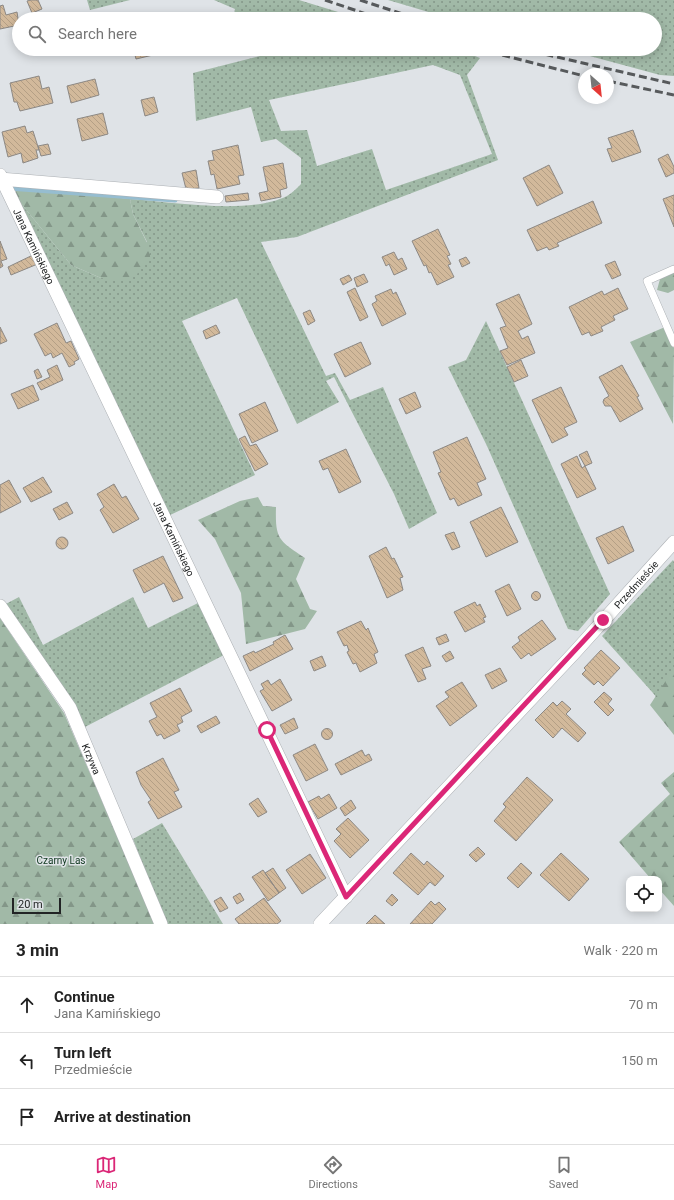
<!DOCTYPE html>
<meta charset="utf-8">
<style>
:root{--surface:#fff;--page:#f2f2f2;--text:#222;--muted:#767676;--line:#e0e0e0;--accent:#db2777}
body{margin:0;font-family:Roboto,sans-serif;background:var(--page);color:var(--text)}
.controls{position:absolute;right:12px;bottom:12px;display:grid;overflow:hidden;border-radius:8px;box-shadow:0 2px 10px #0003}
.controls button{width:36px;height:36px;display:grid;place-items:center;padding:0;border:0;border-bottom:1px solid var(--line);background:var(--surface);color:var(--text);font:20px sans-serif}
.compass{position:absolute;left:578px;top:68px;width:36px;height:36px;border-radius:50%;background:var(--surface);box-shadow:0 2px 10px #0003;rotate:153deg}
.scale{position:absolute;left:12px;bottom:10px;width:49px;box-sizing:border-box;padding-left:4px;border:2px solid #222425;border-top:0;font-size:11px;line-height:14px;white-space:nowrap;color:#222425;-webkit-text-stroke:3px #dfe3e7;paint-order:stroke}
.stop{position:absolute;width:12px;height:12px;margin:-9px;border:3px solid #db2777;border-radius:50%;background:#fff}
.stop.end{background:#db2777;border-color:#fff;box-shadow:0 1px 4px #0008}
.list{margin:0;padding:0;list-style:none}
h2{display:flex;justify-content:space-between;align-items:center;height:52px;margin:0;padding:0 16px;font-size:17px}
h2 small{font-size:13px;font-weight:400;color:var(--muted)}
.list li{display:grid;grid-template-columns:26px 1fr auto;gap:12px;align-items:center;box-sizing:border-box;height:56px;padding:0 16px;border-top:1px solid var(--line)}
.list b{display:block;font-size:15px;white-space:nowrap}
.list p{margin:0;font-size:13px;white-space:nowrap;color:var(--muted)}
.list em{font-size:13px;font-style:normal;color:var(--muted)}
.icon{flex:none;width:22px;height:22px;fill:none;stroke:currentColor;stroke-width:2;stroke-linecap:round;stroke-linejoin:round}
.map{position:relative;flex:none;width:674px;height:924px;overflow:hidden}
.search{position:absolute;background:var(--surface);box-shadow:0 2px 10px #0003;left:12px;right:12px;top:12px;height:44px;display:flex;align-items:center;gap:10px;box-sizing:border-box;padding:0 14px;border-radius:22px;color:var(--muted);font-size:15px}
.sheet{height:220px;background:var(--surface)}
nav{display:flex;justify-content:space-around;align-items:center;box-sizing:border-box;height:56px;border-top:1px solid var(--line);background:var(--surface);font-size:11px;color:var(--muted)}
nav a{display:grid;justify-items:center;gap:2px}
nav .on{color:var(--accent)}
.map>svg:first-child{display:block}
</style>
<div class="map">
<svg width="674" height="924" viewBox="0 0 674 924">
<defs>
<pattern id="grass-dots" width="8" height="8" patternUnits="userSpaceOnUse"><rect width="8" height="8" fill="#a1b9a7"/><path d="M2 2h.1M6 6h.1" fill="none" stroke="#839688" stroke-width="1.8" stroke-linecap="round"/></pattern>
<pattern id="forest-firs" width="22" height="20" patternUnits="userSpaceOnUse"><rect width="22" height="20" fill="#a1b9a7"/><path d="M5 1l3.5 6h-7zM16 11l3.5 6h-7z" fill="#839688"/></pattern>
<pattern id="building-back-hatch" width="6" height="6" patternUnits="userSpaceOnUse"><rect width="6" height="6" fill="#d2b99b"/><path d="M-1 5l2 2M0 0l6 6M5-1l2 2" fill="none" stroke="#b49f85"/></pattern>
</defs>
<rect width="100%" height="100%" fill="#dfe3e7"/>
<!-- grass -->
<path fill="url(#grass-dots)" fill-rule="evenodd" d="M87 0H130L90 10Z
M214 0H299L361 19H287L264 12 233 19 235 9Z
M388 0H674V76L660 75 564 49H655V19H452Z
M288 49H457L480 58 467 75 498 160 297 237 261 242 326 376 335 373 350 400 383 387 437 513 409 529 394 494 334 377 326 381 339 402 297 424 237 298 182 321 255 475 168 516 15 196 71 265 101 278 147 242 133 214 130 199C173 202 249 215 287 196 292 193 297 188 301 184V158L276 139 261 142 251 107 196 121 193 73ZM433 65 460 75 492 154 386 190 372 149 317 166 307 130 281 131 269 100Z
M486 321 610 594 578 631 568 629 487 446 448 367 466 360Z
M673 560 674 562V719L653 693 602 636Z
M19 597 43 645 133 597 148 628 200 602 224 655 83 728 2 606Z
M162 823 223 924H166L133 839Z"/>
<!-- forest -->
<path fill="url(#forest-firs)" d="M17 186 130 199 133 214 150 249V258L137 274 124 281 101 278 71 265 15 196Z
M674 270V290L668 293 657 290 660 279Z
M665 327 674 348 673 424 630 342Z
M258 497 263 506 276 507C275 540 279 540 305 558L296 579 310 609 317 611 305 629 246 644 241 593 215 539 198 520 240 501Z
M0 618 64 713 155 924H0Z
M674 668V735L650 705Z
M674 772V906L659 889V879H651L619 842 670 794 661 783Z"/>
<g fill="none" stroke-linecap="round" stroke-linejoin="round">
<!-- stream -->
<path stroke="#96bdd0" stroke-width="5" d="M8 188 175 200"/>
</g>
<!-- building -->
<path fill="url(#building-back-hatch)" stroke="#8c8884" d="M31 0H38L42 9 32 13 27 1Z
M3 5 6 15 17 12 19 25 0 29V6Z
M140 49H152L153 55 136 59 134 51Z
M39 76 42 89 49 87 53 103 20 111 17 102H14L10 83Z
M95 79 99 95 71 103 67 86Z
M154 97 158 112 145 116 141 100Z
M103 113 108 134 82 141 77 119Z
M25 126 27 133 33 131 39 150H36L38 158 23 163 21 153 8 157 2 132Z
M633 130 641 152 612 162 607 149 612 148 608 138Z
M48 144 51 154 41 156 38 146Z
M238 145 244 175 238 176 240 184 217 189 214 174 211 175 208 161 214 160 212 151Z
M668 154 674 167V173L666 177 658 159Z
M283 163 287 188 280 190 281 197 261 201 259 193 268 191 263 167Z
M549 165 563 193 537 206 523 178Z
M196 170 199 188 186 189 182 173Z
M248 193 249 200 226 202 225 196Z
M674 195V227L663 199Z
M593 201 602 223 557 243 559 246 549 250 547 247 537 251 527 230Z
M438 229 450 255 447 256 451 264 448 265 454 277 437 285 431 272 429 273 426 265 424 266 412 241Z
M0 241 7 259 1 261 3 266 0 268Z
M394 252 398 260 402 258 407 269 394 275 389 264 386 266 382 257Z
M35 254 40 263 11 275 8 267Z
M466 257 470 263 462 267 459 260Z
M615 261 621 275 612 279 605 265Z
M364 274 368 282 357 287 354 278Z
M349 275 352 280 343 285 340 279Z
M355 288 368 317 360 321 347 292Z
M618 288 628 309 613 316 615 320 601 327 603 331 591 336 589 332 582 335 569 307 602 291 604 295Z
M391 289 393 294 396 292 406 314 382 326 372 304 377 301 375 296Z
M519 294 532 324 518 331 522 339 528 336 535 353 507 365 500 351 508 348 500 328 506 326 496 304Z
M310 310 315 321 308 325 303 313Z
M57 323 66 343 71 341 79 359 74 362 75 364 69 367 62 353 53 358 51 353 45 356 34 334Z
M216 325 220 333 206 339 203 331Z
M0 327 7 341 0 344Z
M361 342 371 364 345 377 334 354Z
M521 360 528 376 514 382 507 367Z
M57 365 63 380 41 390 37 383 50 377 47 370Z
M622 365 639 396 637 397 643 409 620 422 611 406H605L603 402 604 399 609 396 599 377Z
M38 369 42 377 37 379 34 371Z
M33 385 39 400 18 409 11 394Z
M561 387 577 422 564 428 568 435 552 443 532 400Z
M415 392 421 407 406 414 399 399Z
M265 402 278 431 252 443 239 414Z
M245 436 250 446 256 444 268 464 255 471 239 439Z
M467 437 486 479 477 483 482 495 458 506 454 498 450 500 438 473 441 472 433 452Z
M346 449 361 482 339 493 328 468 323 470 319 461Z
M587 451 592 463 585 466 579 455Z
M577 456 582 468 585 466 596 489 577 498 561 464Z
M43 477 52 492 31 502 23 488Z
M9 480 21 502 0 513V485Z
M114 484 122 498 126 496 139 519 113 533 100 510 104 507 97 494Z
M67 502 73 513 59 520 53 509Z
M501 507 518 542 486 557 470 522Z
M623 526 634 551 608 564 596 538Z
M454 532 460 547 452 550 445 535Z
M56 543a6 6 0 1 1 12 0a6 6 0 1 1-12 0Z
M386 547 392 559 394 558 403 577 400 578 403 590 387 598 369 556Z
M163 556 183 598 173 602 164 583 144 593 133 570Z
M509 584 521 609 507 616 495 591Z
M531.5 596a4.5 4.5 0 1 1 9 0a4.5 4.5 0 1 1-9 0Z
M475 602 477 606 480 604 486 617 483 618 485 622 465 632 454 612Z
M542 620 556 639 531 656 529 653 521 659 512 647 520 641 518 637Z
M361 621 366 630 368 628 378 652 374 654 377 663 360 672 356 663 353 664 347 652 349 651 347 645 344 646 337 632Z
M446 634 449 641 439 645 436 638Z
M285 635 293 649 250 671 243 656 254 651 255 653 274 644 273 642Z
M423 647 431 666 422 669 426 679 418 682 405 655Z
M601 650 620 668 603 686 598 681 594 685 582 674 586 670 584 668Z
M450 651 454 658 446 662 442 656Z
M322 656 326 666 314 671 310 661Z
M500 668 507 681 492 689 485 675Z
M280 679 292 700 272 711 260 691 264 689 261 684 268 680 271 685Z
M462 682 477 706 450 726 436 706 449 697 445 692Z
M180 688 192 711 181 717 183 722 177 725 180 731 164 739 161 734 157 736 149 721 157 717 150 703Z
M604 692 612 699 608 704 614 710 608 716 594 702Z
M562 701 571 709 566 714 586 733 578 742 562 728 553 738 535 720 553 702 557 706Z
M216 716 220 723 201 733 197 726Z
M294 718 298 728 285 734 280 725Z
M321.5 734a5.5 5.5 0 1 1 11 0a5.5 5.5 0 1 1-11 0Z
M315 744 328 770 306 781 293 755Z
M362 750 365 756 369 754 372 760 341 775 335 764Z
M163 758 179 790 174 792 182 807 158 819 148 802 151 800 141 785 136 772Z
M527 777 553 800 516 841 494 821 506 807 503 804Z
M329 794 337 808 318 819 308 802 319 796 321 799Z
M258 798 267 812 258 817 249 804Z
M351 800 356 808 345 816 340 808Z
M348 818 369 840 350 858 334 841 341 834 336 829Z
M478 847 485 854 476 862 469 855Z
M411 853 424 865 427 861 444 876 435 886 430 882 418 895 393 873Z
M561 853 589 879 569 901 540 875Z
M310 854 326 878 302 894 286 870Z
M521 863 532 873 518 888 507 878Z
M273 868 286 888 279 893 265 873Z
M263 870 279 893 268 901 252 877Z
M240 893 244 900 237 904 233 897Z
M392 894 398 900 392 906 386 901Z
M221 897 228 908 220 912 214 901Z
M264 898 281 921 277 924H239L235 919Z
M431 901 435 905 439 902 446 909 432 924H410Z
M375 915 385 924H366Z"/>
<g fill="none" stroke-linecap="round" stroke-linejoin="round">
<!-- service casing -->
<g stroke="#acb0b4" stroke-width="8">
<path id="service" d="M674 269 647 281 674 343"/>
</g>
<!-- minor casing -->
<g stroke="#acb0b4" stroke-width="14">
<g id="minor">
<path id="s1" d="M0 175 346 897"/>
<path d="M0 179 217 197"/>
<path id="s2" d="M0 606 70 708 161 924"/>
<path id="s3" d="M320 924 575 652 674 542"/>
</g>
</g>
<!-- service -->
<use href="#service" stroke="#fff" stroke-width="7"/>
<!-- minor -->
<use href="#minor" stroke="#fff" stroke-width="13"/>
<!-- rail -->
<path stroke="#575a5c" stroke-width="3" stroke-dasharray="8 4" stroke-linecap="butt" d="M325 0 381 19
M360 0 418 19
M479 49 584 76
M522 49 674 84
M608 81 674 95"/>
</g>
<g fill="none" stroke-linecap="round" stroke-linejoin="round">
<!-- route -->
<path stroke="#db2777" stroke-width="5" d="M267 730 346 897 603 620"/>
</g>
<g text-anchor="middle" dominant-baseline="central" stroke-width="3" stroke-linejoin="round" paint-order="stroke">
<!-- street labels -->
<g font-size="10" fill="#222425" stroke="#dfe3e7">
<text stroke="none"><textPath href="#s1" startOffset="79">Jana Kamińskiego</textPath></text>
<text stroke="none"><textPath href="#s1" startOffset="403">Jana Kamińskiego</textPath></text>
<text stroke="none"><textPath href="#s3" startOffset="464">Przedmieście</textPath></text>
<text stroke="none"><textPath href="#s2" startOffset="179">Krzywa</textPath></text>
</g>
<!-- park labels -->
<g font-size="10" fill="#0d361d" stroke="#dfe3e7">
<text x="61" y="860">Czarny Las</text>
</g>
</g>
</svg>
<div class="controls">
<button><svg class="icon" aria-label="locate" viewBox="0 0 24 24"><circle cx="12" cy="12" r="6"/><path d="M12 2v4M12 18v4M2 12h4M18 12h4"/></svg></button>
</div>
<svg class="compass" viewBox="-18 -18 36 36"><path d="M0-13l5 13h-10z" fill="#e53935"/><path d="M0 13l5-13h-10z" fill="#767676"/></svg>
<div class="scale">20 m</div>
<div class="stop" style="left:267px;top:730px"></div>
<div class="stop end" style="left:603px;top:620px"></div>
<div class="search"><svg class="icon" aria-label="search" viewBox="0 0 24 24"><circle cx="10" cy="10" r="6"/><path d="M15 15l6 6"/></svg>Search here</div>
</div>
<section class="sheet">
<h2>3 min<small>Walk · 220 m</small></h2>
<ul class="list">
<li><svg class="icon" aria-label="ahead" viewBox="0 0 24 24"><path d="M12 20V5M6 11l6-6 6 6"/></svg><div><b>Continue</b><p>Jana Kamińskiego</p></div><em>70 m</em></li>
<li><svg class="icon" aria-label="left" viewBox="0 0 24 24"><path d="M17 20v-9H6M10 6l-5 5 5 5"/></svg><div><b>Turn left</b><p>Przedmieście</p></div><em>150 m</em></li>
<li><svg class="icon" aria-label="arrive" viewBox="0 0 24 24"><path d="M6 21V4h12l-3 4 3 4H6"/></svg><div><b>Arrive at destination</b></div></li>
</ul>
</section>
<nav>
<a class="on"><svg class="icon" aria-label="map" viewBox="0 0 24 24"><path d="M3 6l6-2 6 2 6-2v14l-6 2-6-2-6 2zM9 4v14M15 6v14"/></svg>Map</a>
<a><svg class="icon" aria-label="directions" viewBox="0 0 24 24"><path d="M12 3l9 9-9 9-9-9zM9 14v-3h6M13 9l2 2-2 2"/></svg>Directions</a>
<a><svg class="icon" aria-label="saved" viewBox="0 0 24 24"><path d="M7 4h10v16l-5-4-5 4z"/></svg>Saved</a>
</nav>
